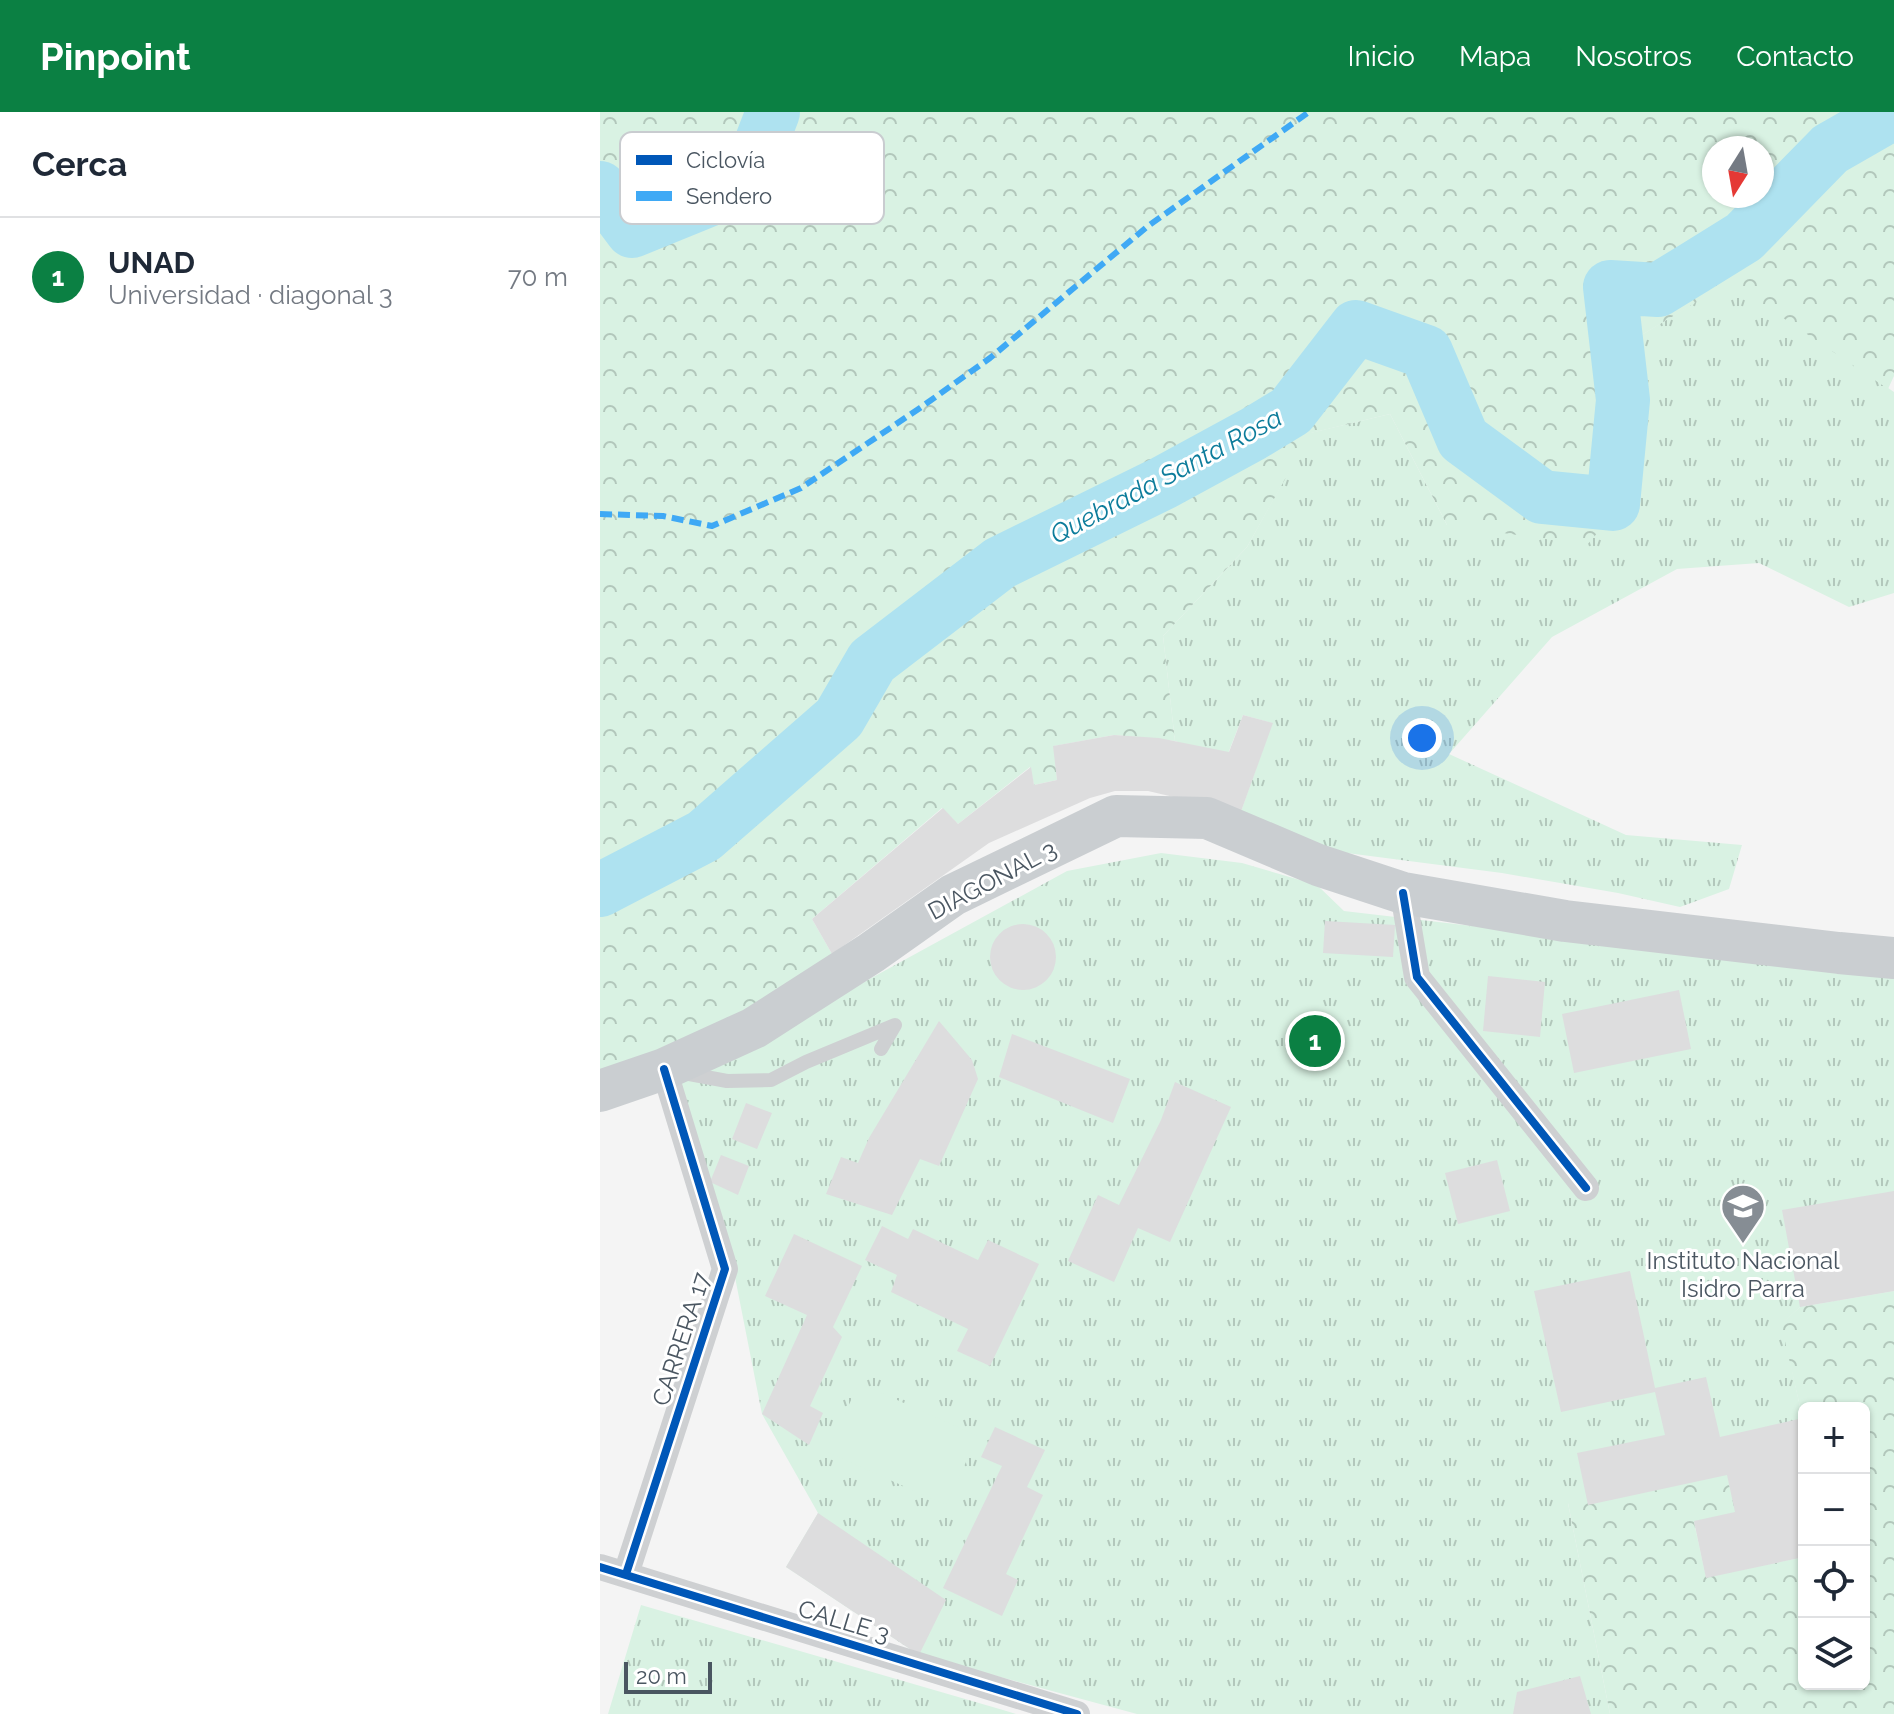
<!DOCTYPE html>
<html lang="es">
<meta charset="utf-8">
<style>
:root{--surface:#fff;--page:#f2f2f3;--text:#1f2937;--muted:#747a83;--line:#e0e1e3;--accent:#0b8043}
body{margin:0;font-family:Raleway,sans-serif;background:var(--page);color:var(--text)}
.controls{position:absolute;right:24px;bottom:24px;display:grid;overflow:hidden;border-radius:12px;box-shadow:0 2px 6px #0004}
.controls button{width:72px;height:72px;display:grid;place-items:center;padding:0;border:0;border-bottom:2px solid var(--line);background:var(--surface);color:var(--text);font:40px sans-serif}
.compass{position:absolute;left:1102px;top:24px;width:72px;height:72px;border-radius:50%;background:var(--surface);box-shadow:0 2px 6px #0004;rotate:191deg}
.scale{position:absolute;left:24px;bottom:20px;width:88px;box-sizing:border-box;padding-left:8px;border:4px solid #4a5661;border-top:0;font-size:22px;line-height:28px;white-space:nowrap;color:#4a5661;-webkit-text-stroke:6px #fff;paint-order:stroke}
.you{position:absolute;left:822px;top:626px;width:28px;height:28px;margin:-20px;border:6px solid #fff;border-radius:50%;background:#1a73e8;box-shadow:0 0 0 12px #1a73e833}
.badge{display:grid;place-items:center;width:52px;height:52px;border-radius:50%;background:var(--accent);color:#fff;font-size:26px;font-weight:700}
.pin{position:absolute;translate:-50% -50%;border:4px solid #fff;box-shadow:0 2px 8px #0006}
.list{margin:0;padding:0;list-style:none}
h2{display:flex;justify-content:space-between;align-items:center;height:104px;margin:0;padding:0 32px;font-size:34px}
h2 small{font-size:26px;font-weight:400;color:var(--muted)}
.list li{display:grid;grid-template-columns:52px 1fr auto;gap:24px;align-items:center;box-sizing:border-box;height:120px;padding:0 32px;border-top:2px solid var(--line)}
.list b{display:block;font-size:30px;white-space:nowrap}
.list p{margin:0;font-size:26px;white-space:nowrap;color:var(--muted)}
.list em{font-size:26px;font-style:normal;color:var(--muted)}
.icon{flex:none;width:44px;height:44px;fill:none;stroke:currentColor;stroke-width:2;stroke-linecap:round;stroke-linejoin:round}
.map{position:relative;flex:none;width:1294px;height:1602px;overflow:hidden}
header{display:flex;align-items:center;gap:48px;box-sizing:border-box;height:112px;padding:0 40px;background:var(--accent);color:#fff}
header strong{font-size:38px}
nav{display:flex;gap:44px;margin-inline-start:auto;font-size:28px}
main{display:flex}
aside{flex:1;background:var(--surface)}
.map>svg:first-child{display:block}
</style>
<header>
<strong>Pinpoint</strong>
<nav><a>Inicio</a><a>Mapa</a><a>Nosotros</a><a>Contacto</a></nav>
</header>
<main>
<aside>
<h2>Cerca<small></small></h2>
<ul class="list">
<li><span class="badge">1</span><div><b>UNAD</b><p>Universidad · diagonal 3</p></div><em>70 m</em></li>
</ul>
</aside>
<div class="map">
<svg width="1294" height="1602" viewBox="0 0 1294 1602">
<defs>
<pattern id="grass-tufts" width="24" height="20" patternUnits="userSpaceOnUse" patternTransform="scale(2)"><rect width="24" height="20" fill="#d9f2e3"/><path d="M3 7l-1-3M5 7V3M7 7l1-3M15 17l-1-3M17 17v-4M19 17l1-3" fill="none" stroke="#b2c7bb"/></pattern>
<pattern id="forest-crowns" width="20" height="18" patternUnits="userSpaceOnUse" patternTransform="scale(2)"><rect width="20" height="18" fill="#d9f2e3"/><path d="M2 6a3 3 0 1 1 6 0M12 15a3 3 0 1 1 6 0" fill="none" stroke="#b2c7bb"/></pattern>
</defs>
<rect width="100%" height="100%" fill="#f4f4f4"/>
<!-- grass -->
<path fill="url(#grass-tufts)" d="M1130 169 1294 280V481L1249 495 1159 451 1077 457 952 525 849 642 1026 723 1142 733 1129 777 1080 795 1018 781 902 761 739 740 639 705 672 611 643 603 626 647 575 629 563 524 647 435 710 321 790 302 847 413 1037 375 1030 230Z
M561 741 642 751 717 773 744 799 1294 863V1179L1200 1195 1182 1212 1204 1313V1445L1106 1466 1094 1409 968 1391 1010 1602H537L319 1543 186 1455 218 1401 162 1302 133 1155 73 966 105 957 467 759Z
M41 1493 403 1598 416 1602H8Z"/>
<!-- forest -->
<path fill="url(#forest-crowns)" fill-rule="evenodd" d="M0 0H1294V264L1288 277 1130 170 1030 230 1037 375 987 433 847 413 790 302 711 321 647 435 563 524 575 629 514 623 454 634 457 668 434 673 430 655 358 712 342 696 212 807 232 842 144 909 0 958ZM1114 36H1162V84H1114Z
M1294 1179V1602H1010L968 1391 1127 1363 1135 1400 1094 1410 1106 1465 1204 1445V1572H1264V1296H1204V1312L1181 1212 1200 1195Z"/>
<!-- pitch -->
<path fill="#d9f2e3" d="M259 1271 378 1324 346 1393 227 1340Z"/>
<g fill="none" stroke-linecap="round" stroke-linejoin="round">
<!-- river -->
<path stroke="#aee2f0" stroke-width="54" d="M0 76 32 119 145 73 173 0
M0 778 104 724 239 606 272 549 400 451 563 371 653 322 691 299 756 215 826 240 863 327 942 385 1013 392 1023 288 1010 175 1058 178 1094 156 1144 125 1230 37 1284 6 1287 0"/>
</g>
<!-- building -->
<path fill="#ddddde" d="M643 603 673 611 639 705 608 693 548 679H515L490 686 389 731 232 842 212 807 343 696 358 712 431 655 434 673 457 668 453 634 514 623 559 626 629 640Z
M725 809 795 813 793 845 723 841Z
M390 845a33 33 0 1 1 66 0a33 33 0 1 1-66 0Z
M888 864 945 870 940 925 883 919Z
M1079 878 1091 937 974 961 962 902Z
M339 909 372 948 378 967 339 1054 320 1047 292 1103 226 1082 241 1045 258 1051 269 1026Z
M412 922 530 967 513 1011 399 965Z
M575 970 631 995 570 1130 538 1116 514 1170 468 1149 498 1083 519 1093 561 1008Z
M146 991 172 1001 157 1037 132 1027Z
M121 1043 149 1054 138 1083 110 1070Z
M897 1048 910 1099 858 1112 845 1061Z
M1294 1079V1179L1200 1195 1182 1098Z
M282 1114 308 1127 313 1117 378 1148 388 1128 439 1152 390 1254 357 1239 368 1217 291 1180 297 1163 265 1148Z
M194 1122 262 1154 233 1215 242 1225 210 1294 223 1301 209 1333 162 1302 207 1203 165 1184Z
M1030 1159 1055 1276 1106 1265 1120 1325 1203 1306 1204 1445 1106 1466 1094 1409 1135 1400 1127 1363 988 1393 977 1341 1065 1323 1055 1280 961 1300 934 1179Z
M395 1315 445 1338 427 1375 443 1383 406 1462 418 1468 402 1504 343 1476 402 1354 381 1345Z
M218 1401 346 1488 319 1543 186 1455Z
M980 1564 991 1602H913L917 1580Z"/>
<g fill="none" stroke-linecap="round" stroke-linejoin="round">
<!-- lane -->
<path stroke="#ced0d2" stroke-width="14" d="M84 961 127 969 171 968 206 950 295 913 281 937"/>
<!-- street -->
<path stroke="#ced0d2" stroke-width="26" d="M803 781 817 865 986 1076
M0 1455 477 1602
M26 1462 125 1157 64 957"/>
<!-- primary -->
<path stroke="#caced1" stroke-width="42" d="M0 979 64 957 154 916 271 841 353 783 516 704 607 706 718 753 803 781 965 809 1239 841 1294 846"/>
<!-- quiet -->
<path stroke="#3fa9f5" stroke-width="6" stroke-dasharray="12 6" stroke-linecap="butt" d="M0 402 63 404 112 414 201 376 320 296 390 246 548 114 709 0"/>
<!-- cycleway casing -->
<g stroke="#fff" stroke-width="13">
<path id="cycleway" d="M803 781 817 865 986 1076
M0 1455 477 1602
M26 1462 125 1157 64 957"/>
</g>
<!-- cycleway -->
<use href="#cycleway" stroke="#0057b8" stroke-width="8"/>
</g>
<!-- icons -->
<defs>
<g id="university-pin" transform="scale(2.3)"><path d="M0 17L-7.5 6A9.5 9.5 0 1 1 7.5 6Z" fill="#868d94" stroke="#fff"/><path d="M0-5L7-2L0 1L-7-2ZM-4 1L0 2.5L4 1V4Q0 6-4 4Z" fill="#fff"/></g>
</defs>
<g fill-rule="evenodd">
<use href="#university-pin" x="1143" y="1094"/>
</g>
<g text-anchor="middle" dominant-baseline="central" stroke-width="6" stroke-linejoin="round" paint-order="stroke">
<!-- street labels -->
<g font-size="24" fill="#4a5661" stroke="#fff">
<text transform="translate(392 768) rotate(-28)">DIAGONAL 3</text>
<text transform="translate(81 1227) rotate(-72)">CARRERA 17</text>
<text transform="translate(244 1509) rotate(17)">CALLE 3</text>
</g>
<!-- poi labels -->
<g font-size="24" fill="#4a5661" stroke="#fff">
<text x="1143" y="1148">Instituto Nacional<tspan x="1143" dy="28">Isidro Parra</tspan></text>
</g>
<!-- water labels -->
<g font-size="26" font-style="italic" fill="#0c7c9b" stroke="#fff">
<text transform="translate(566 364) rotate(-28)">Quebrada Santa Rosa</text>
</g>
</g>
<!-- legend -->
<rect x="20" y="20" width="264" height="92" rx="12" fill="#fff" stroke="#c9ccd0" stroke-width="2"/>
<rect x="36" y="43" width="36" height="10" fill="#0057b8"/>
<rect x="36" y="79" width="36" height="10" fill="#3fa9f5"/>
<g font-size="22" fill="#4a5661">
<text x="86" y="56">Ciclovía</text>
<text x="86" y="92">Sendero</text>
</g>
</svg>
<div class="controls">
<button>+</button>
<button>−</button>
<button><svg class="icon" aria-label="locate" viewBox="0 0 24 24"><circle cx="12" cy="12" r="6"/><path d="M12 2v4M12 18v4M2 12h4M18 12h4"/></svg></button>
<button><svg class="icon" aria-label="layers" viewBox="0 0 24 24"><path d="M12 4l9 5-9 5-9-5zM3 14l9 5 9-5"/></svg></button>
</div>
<svg class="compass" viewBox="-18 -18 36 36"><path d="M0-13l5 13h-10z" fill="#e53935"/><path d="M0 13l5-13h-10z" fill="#747a83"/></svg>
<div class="scale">20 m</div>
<div class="you"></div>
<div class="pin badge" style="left:715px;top:929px">1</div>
</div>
</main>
